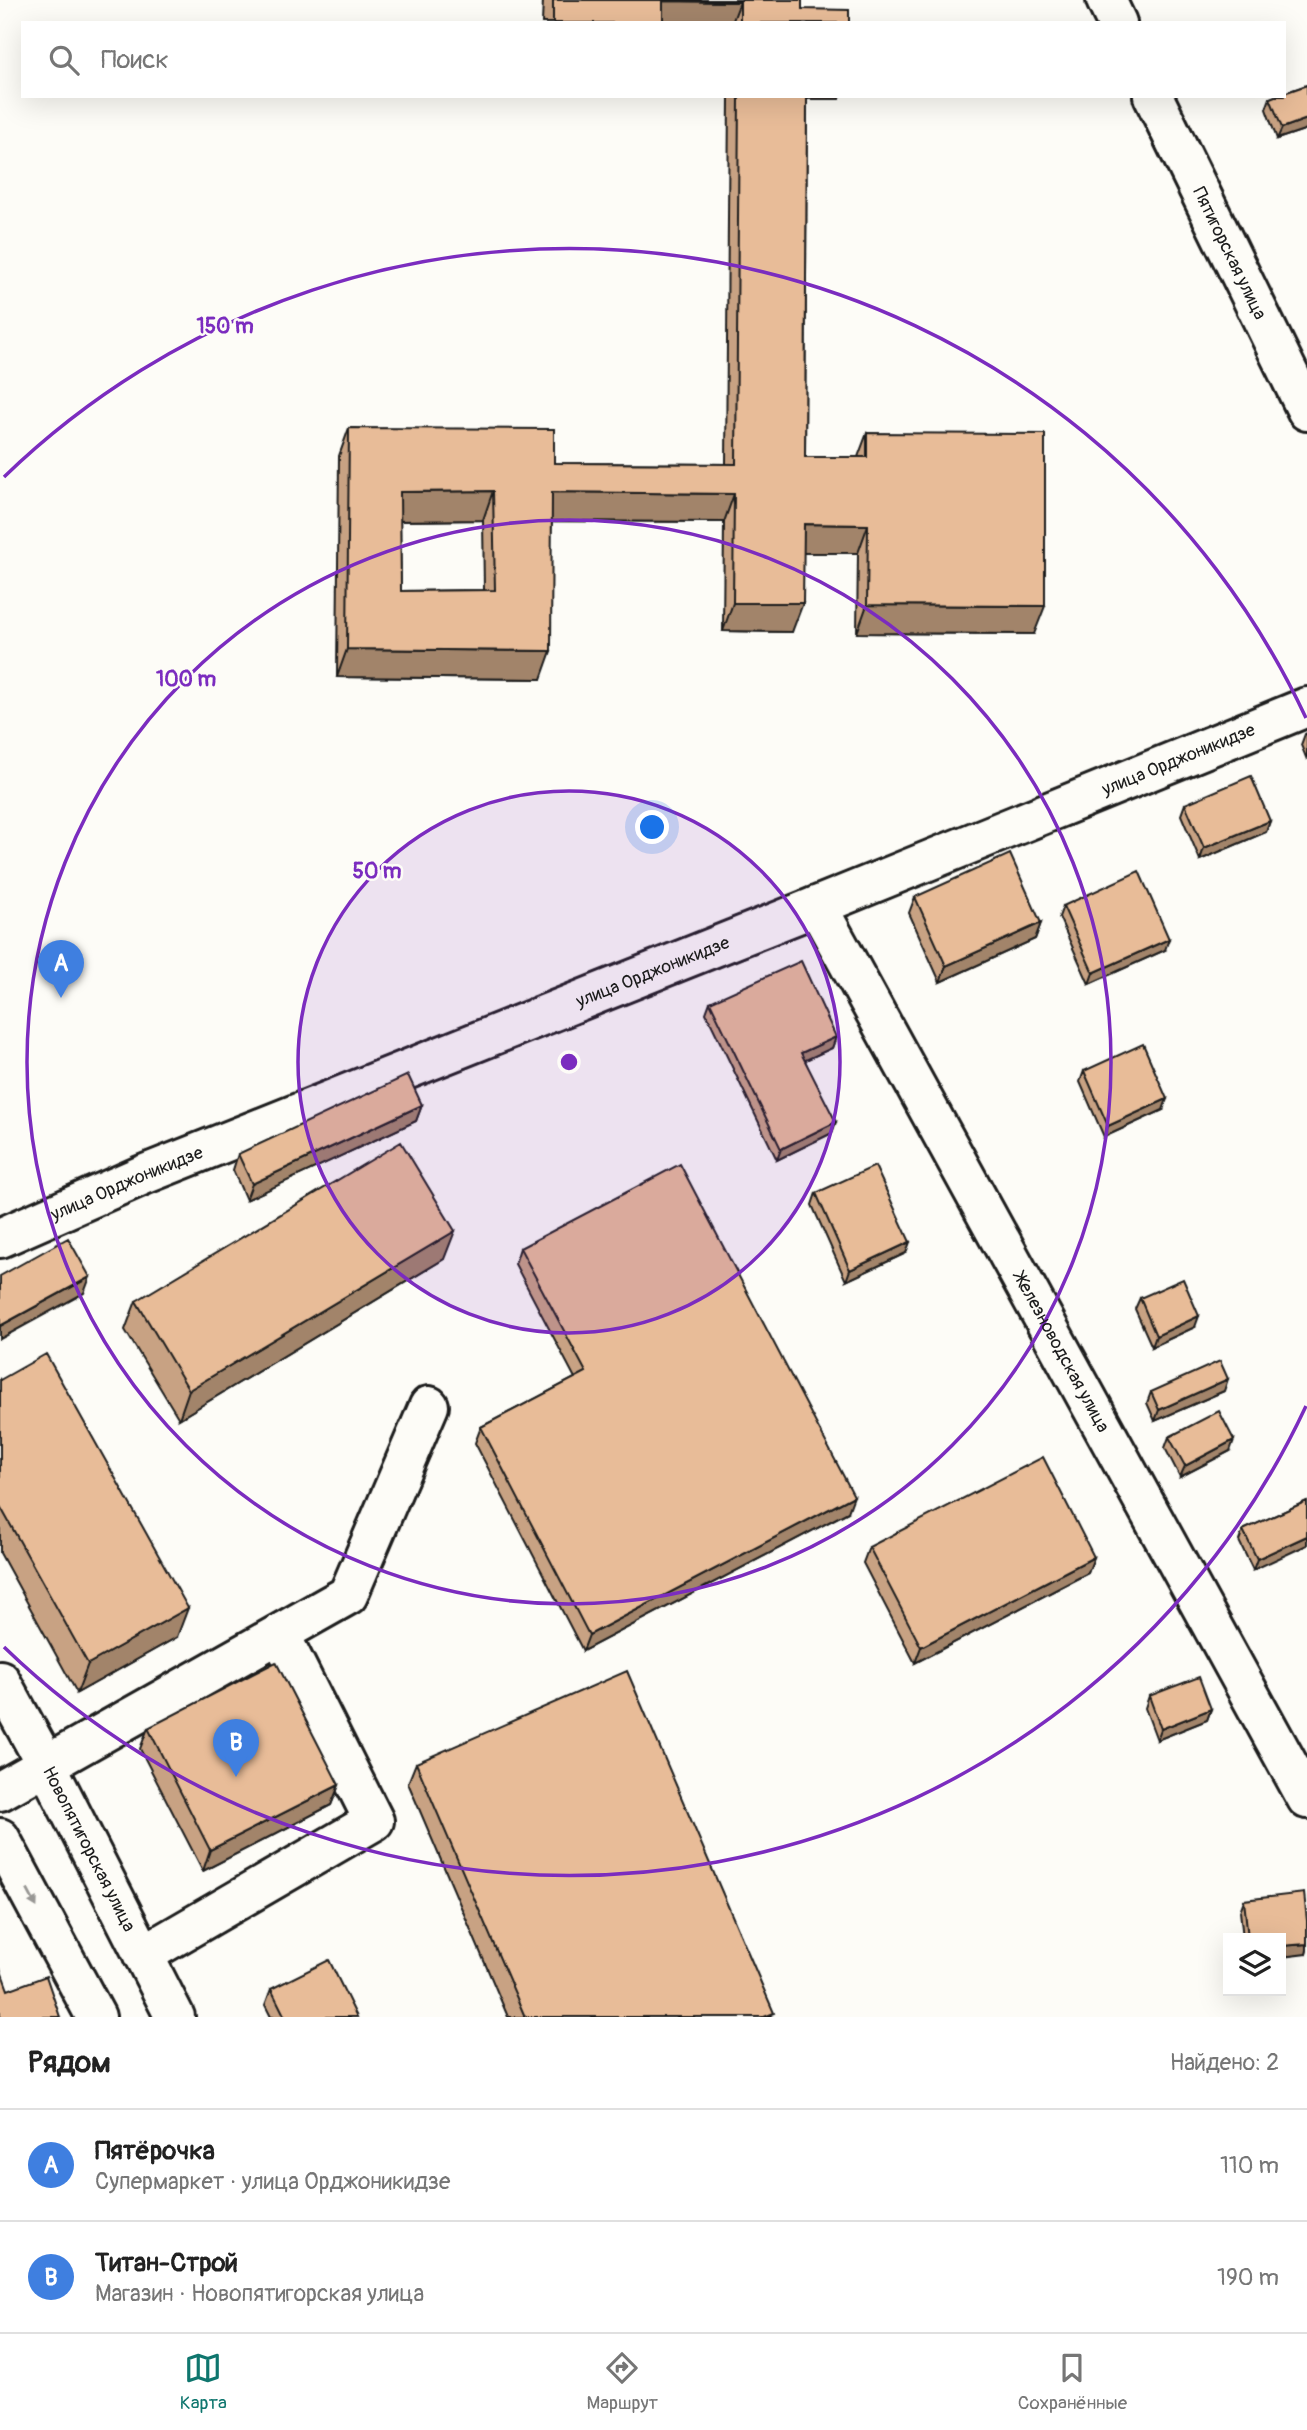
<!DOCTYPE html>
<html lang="ru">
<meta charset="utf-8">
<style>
:root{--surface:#fff;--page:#f2f2f2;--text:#222;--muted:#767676;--line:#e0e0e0;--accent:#0f766e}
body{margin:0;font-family:Pangolin,sans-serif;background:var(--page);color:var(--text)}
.controls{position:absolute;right:21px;bottom:21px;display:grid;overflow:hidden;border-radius:0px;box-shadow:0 7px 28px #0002}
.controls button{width:63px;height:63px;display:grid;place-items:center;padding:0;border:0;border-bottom:2px solid var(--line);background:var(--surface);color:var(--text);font:35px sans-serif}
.you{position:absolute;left:653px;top:828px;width:24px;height:24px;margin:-18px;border:5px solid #fff;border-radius:50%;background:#1a73e8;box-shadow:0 0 0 10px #1a73e833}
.badge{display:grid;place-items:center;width:46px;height:46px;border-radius:50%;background:var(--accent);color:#fff;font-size:23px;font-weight:700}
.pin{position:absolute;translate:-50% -58px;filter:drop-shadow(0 2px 4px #0008)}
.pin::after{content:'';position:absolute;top:37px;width:24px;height:21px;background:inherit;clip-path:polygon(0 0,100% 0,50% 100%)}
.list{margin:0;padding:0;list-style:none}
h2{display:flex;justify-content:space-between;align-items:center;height:91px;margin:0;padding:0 28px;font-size:30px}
h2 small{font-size:23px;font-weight:400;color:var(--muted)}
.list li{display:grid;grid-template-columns:46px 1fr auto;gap:21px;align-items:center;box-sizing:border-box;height:112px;padding:0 28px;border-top:2px solid var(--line)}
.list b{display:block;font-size:26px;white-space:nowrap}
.list p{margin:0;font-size:23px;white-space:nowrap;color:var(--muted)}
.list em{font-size:23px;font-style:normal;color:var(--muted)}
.icon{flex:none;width:38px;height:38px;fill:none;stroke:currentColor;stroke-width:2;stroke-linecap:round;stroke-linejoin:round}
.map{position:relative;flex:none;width:1307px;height:2017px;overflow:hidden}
.search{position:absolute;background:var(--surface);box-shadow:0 7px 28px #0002;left:21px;right:21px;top:21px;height:77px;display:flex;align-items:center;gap:18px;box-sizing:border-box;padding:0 24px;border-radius:0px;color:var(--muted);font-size:26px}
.sheet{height:315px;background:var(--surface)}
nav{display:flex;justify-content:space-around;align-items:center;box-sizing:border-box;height:98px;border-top:2px solid var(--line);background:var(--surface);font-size:19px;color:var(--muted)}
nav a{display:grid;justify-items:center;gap:4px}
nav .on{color:var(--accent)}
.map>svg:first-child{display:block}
</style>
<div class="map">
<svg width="1307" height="2017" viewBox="0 0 1307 2017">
<rect width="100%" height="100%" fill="#fdfcf7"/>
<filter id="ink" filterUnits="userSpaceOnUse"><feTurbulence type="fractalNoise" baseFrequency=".0143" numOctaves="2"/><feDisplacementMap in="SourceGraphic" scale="14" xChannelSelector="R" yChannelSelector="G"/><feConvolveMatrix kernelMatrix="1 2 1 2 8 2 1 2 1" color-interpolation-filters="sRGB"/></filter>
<g filter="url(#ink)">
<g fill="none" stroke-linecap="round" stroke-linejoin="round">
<!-- minor casing -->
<g stroke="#1c1c1c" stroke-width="44">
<g id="minor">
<path d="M1106 0 1117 23"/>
<path id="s1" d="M1153 96 1307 411"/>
<path id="s2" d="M817 906 1307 1799"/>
<path id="s3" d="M0 1680 47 1766 175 2017"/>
<path d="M0 1791 348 1595 429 1406"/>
<path d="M0 1838 96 2017"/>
<path d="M143 1955 374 1821 280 1634"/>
</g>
</g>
<!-- major casing -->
<g stroke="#1c1c1c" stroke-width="44">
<g id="major">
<path id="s4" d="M0 1238 143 1175 817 906 1307 707"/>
</g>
</g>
<!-- minor -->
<use href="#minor" stroke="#fdfcf7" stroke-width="38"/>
<!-- major -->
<use href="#major" stroke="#fdfcf7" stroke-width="38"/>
</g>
<!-- wall -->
<path fill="#c8a283" stroke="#1c1c1c" stroke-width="2" fill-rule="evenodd" d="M543 0H802V9L849 23H542Z
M1307 85V129L1277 139 1266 109 1270 98Z
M729 96H840L839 99H807L805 457H858L867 433 1034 634 857 633 858 553H803L792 632 723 631 724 522 552 521 541 679 337 677 339 456 349 428 554 463 726 464ZM483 520 484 590 401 591 400 521Z
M1307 733V760L1301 745 1305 734Z
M1185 804 1270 821 1266 832 1200 860 1181 815Z
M915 897 1041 923 1035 939 940 982 909 913Z
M1063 906 1165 950 1089 984 1059 917Z
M710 1002 836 1037 832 1048 805 1060 832 1133 777 1160 706 1013Z
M1084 1071 1163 1110 1104 1137 1080 1082Z
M422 1105 416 1121 246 1200 233 1170 238 1154Z
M816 1193 906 1253 846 1281 812 1205Z
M520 1248 848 1512 583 1651 475 1443 481 1427 575 1378 515 1264Z
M444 1259 179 1419 125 1330 136 1301Z
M1140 1298 1195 1327 1152 1347 1135 1309Z
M0 1380 177 1637 77 1693 0 1553Z
M1224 1391 1155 1421 1147 1403 1151 1392Z
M1169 1437 1230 1451 1180 1477 1165 1448Z
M1307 1501 1253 1570 1239 1541 1243 1530Z
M869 1547 1094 1557 1088 1573 915 1663 863 1563Z
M1149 1696 1211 1709 1207 1720 1157 1740 1145 1708Z
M148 1728 339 1785 331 1805 203 1871 140 1749Z
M416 1763 772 2017H508L408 1783Z
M1244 1900 1307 1921V1950L1306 1954 1281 1938H1243L1240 1911Z
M271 1989 357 2017H271L265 2005Z"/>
<!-- shaded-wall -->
<path fill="#a2846a" stroke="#1c1c1c" stroke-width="2" d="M663 1 740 2 732 23H655Z
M798 96H840L839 99H797Z
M1307 119V129L1277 139 1282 128Z
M493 491 483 520 390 521 400 492Z
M552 492 734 494 724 522 542 521Z
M804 524 868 525 858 553H794Z
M733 603H803L792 632 723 631Z
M867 605 1045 606 1034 634 857 633Z
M347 649 551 651 541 679 337 677Z
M1270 821 1266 832 1200 860 1204 848Z
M1041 923 1035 939 940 982 946 966Z
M1169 939 1165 950 1089 984 1093 973Z
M836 1037 832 1048 797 1064 801 1053Z
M1167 1099 1163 1110 1104 1137 1108 1126Z
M422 1105 416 1121 246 1200 252 1184Z
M836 1122 832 1133 777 1160 781 1149Z
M455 1231 444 1259 179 1419 189 1390Z
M910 1242 906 1253 846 1281 850 1270Z
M90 1277 84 1293 0 1339V1326Z
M1199 1316 1195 1327 1152 1347 1156 1336Z
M1228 1379 1224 1391 1155 1421 1159 1410Z
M1234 1440 1230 1451 1180 1477 1185 1466Z
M854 1496 848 1512 583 1651 589 1635Z
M1307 1536V1545L1253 1570 1257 1559Z
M1094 1557 1088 1573 915 1663 921 1647Z
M188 1608 177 1637 77 1693 88 1664Z
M1211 1709 1207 1720 1157 1740 1161 1729Z
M339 1785 331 1805 203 1871 210 1850Z
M1307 1944V1950L1306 1954 1281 1957V1946Z"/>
<!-- building -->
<path fill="#e8bc98" stroke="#1c1c1c" stroke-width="2" fill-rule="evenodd" d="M553 0H802V9L849 10V23H740V2L663 1V23H553Z
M1307 85V119L1282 128 1270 98 1275 96H1284V93Z
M739 96H807L805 457H867V433L1045 434V606L867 605 868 525 804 524 803 603H733L734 494 552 492 551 651 347 649 349 428 554 429V463L736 464ZM493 491 495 590 401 591 400 492Z
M1251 776 1270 821 1204 848 1185 804Z
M1010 854 1041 923 946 966 915 897Z
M1139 871 1169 939 1093 973 1063 906Z
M801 961 836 1037 801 1053 836 1122 781 1149 710 1002Z
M1143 1044 1167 1099 1108 1126 1084 1071Z
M408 1075 422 1105 252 1184 238 1154Z
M401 1142 455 1231 189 1390 136 1301Z
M680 1164 854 1496 589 1635 481 1427 586 1372 520 1248Z
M875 1166 910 1242 850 1270 816 1193Z
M68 1238 90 1277 0 1326V1276Z
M1183 1279 1199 1316 1156 1336 1140 1298Z
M46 1354 188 1608 88 1664 0 1506V1380Z
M1220 1361 1228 1379 1159 1410 1151 1392Z
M1219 1411 1234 1440 1185 1466 1169 1437Z
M1043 1457 1094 1557 921 1647 869 1547Z
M1307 1501V1536L1257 1559 1243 1530Z
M276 1662 339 1785 210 1850 148 1728Z
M627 1671 774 2013 764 2017H525L416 1763Z
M1199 1677 1211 1709 1161 1729 1149 1696Z
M1304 1893 1307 1921V1944L1281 1946V1938H1248L1244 1900Z
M329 1960 357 2017H285L271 1989Z
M0 1968 8 1990 46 1976 60 2017H0Z"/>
<!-- one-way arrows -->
<defs><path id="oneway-solid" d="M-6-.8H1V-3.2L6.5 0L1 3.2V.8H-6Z" transform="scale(1.75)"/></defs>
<use fill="#989794" href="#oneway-solid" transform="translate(32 1898) rotate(62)"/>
</g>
<!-- distance rings -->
<circle cx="569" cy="1062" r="271" fill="#7b2cbf" fill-opacity=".12"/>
<g fill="none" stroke="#7b2cbf" stroke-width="3.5">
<circle cx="569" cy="1062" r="271"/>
<circle cx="569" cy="1062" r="542"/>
<path d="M1306 1406A813 813 0 0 1 4 1647M4 477A813 813 0 0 1 1306 718"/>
</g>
<g text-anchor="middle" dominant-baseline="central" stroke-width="5" stroke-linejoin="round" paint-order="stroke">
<!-- street labels -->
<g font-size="18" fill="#1c1c1c" stroke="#fdfcf7">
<text stroke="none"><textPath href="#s1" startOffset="175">Пятигорская улица</textPath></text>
<text stroke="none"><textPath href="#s4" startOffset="1272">улица Орджоникидзе</textPath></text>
<text stroke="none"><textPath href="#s4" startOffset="705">улица Орджоникидзе</textPath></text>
<text stroke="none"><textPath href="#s4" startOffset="138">улица Орджоникидзе</textPath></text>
<text stroke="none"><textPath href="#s2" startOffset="509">Железноводская улица</textPath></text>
<text stroke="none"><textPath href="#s3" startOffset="191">Новопятигорская улица</textPath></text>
</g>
</g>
<circle cx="569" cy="1062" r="10" fill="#7b2cbf" stroke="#fdfcf7" stroke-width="3.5"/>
<g font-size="21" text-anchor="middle" font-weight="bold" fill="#7b2cbf" stroke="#fdfcf7" stroke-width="5" stroke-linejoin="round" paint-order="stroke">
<text x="225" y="333">150 m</text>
<text x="186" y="686">100 m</text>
<text x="377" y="878">50 m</text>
</g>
</svg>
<div class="controls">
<button><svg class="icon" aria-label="layers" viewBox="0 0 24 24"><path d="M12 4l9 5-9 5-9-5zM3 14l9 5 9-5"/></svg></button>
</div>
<div class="you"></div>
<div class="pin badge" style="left:61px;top:998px;background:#3f7fe0">A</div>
<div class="pin badge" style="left:236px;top:1777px;background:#3f7fe0">B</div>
<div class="search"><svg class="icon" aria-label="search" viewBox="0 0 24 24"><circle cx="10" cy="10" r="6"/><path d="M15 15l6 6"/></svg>Поиск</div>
</div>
<section class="sheet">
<h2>Рядом<small>Найдено: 2</small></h2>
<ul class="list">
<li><span class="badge" style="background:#3f7fe0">A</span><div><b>Пятёрочка</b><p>Супермаркет · улица Орджоникидзе</p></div><em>110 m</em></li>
<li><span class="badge" style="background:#3f7fe0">B</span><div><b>Титан-Строй</b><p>Магазин · Новопятигорская улица</p></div><em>190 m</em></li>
</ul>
</section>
<nav>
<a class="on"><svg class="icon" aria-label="map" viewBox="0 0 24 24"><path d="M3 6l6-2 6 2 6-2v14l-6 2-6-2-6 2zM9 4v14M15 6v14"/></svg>Карта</a>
<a><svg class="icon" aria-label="directions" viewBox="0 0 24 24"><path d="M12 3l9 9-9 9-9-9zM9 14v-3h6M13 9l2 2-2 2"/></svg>Маршрут</a>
<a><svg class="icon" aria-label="saved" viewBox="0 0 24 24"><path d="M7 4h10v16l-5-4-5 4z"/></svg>Сохранённые</a>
</nav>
